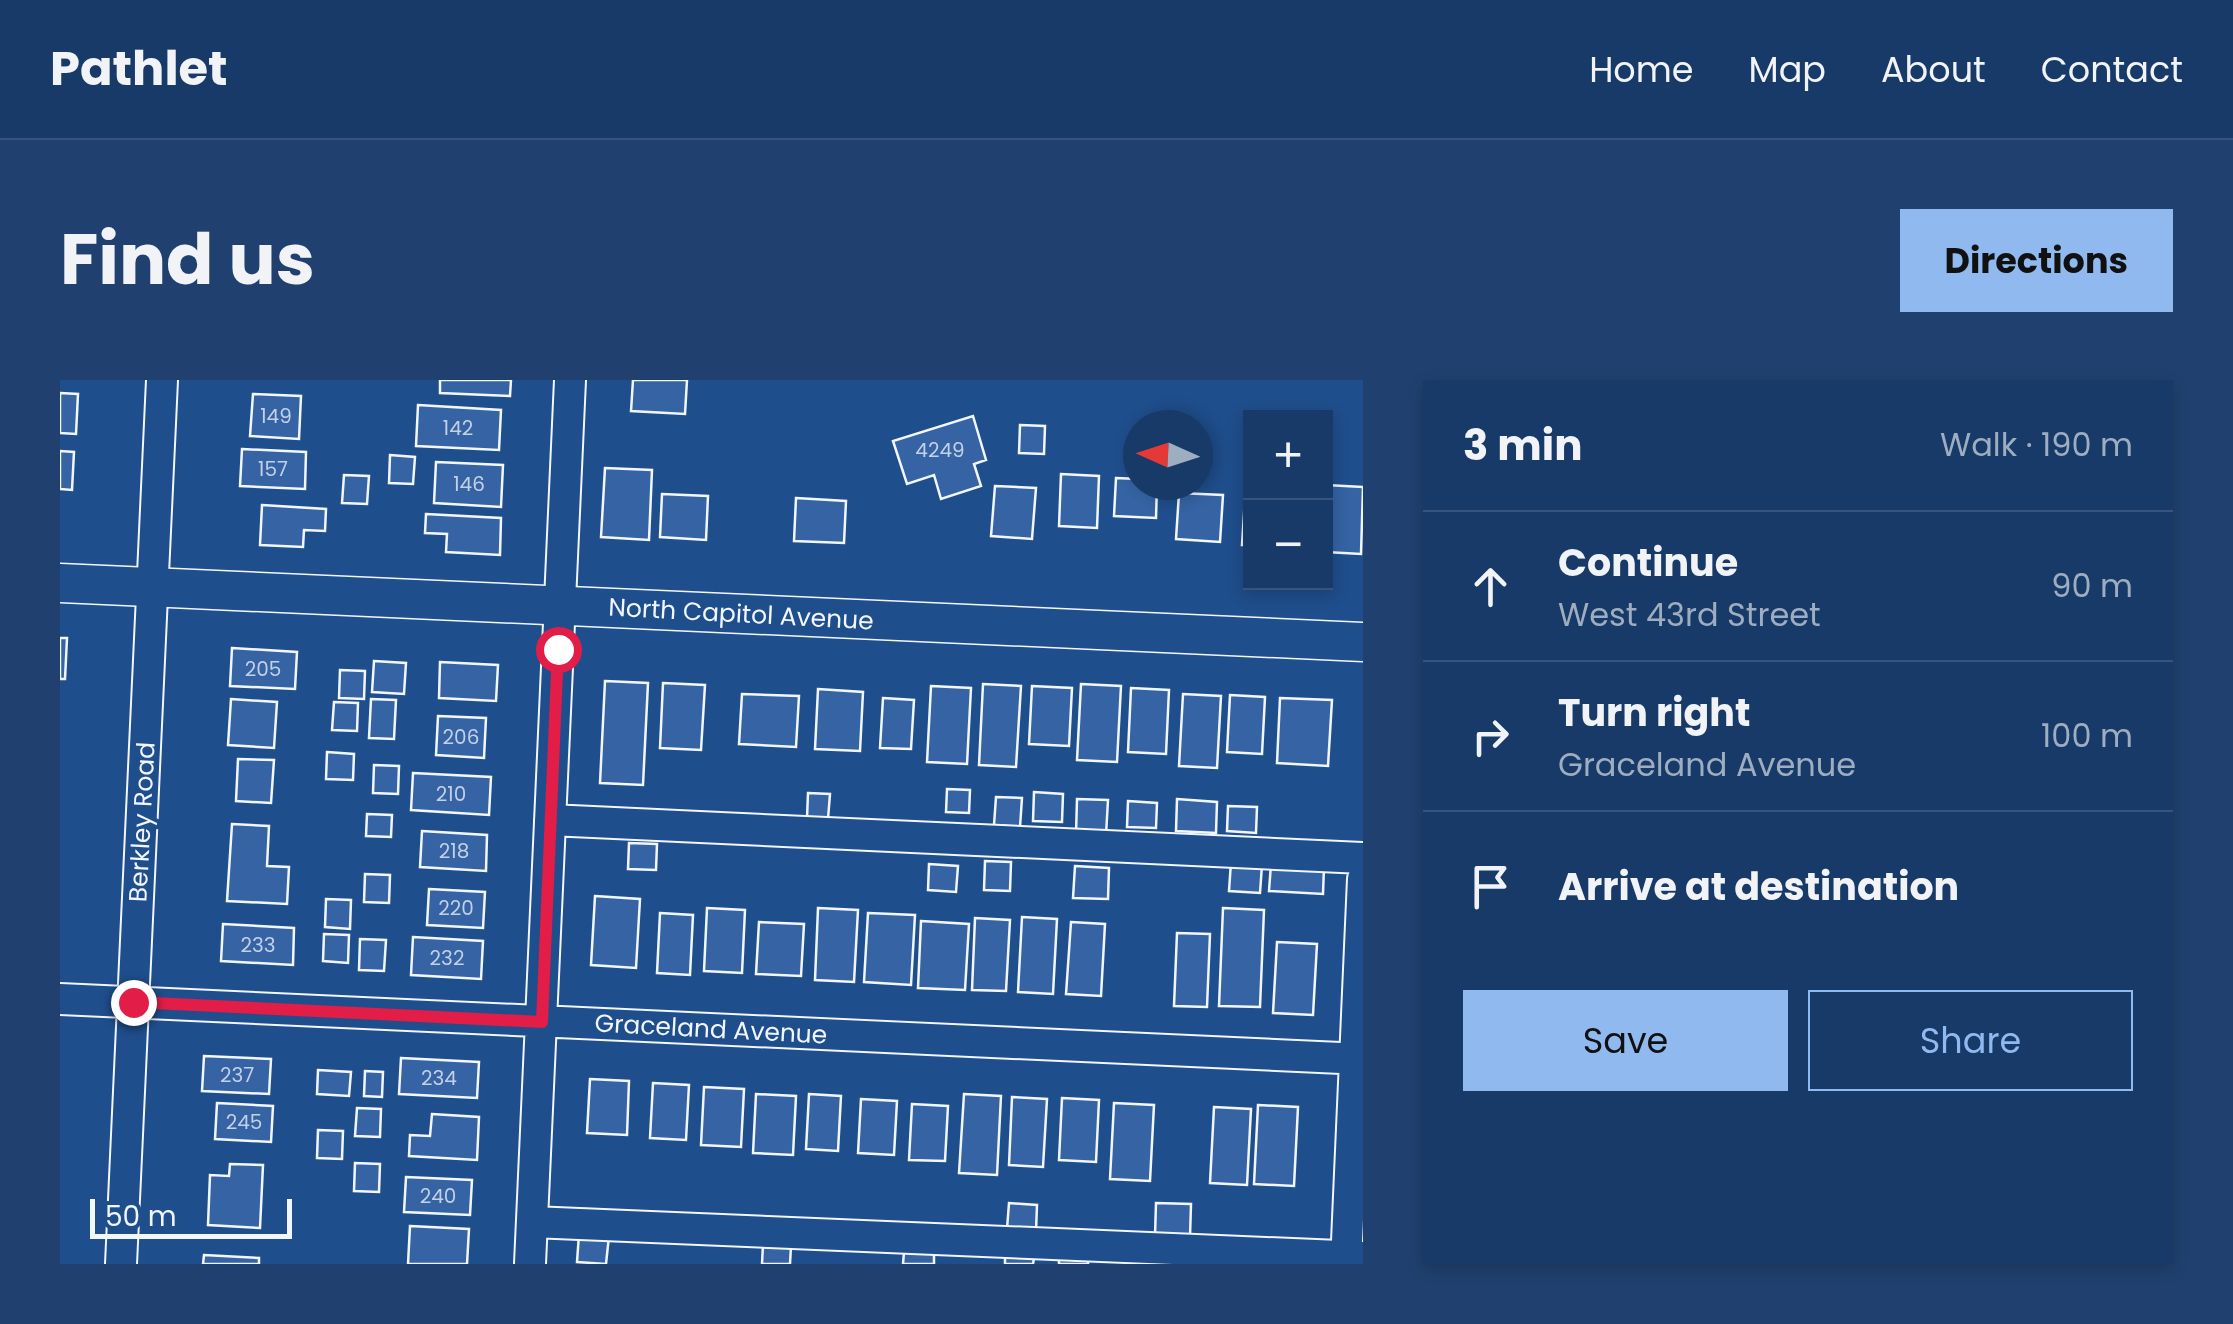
<!DOCTYPE html>
<meta charset="utf-8">
<style>
:root{--surface:#173a69;--page:#20416f;--text:#f1f3f6;--muted:#9eadc0;--line:#36547d;--accent:#90b9f0}
body{margin:0;font-family:Poppins,sans-serif;background:var(--page);color:var(--text)}
.controls{position:absolute;right:30px;top:30px;display:grid;overflow:hidden;border-radius:0px;box-shadow:0 5px 15px #0003}
.controls button{width:90px;height:90px;display:grid;place-items:center;padding:0;border:0;border-bottom:2px solid var(--line);background:var(--surface);color:var(--text);font:50px sans-serif}
.compass{position:absolute;left:1063px;top:30px;width:90px;height:90px;border-radius:50%;background:var(--surface);box-shadow:0 5px 15px #0003;rotate:273deg}
.scale{position:absolute;left:30px;bottom:25px;width:202px;box-sizing:border-box;padding-left:10px;border:5px solid #f2f6ff;border-top:0;font-size:28px;line-height:35px;white-space:nowrap;color:#f2f6ff;-webkit-text-stroke:8px #1f4e8c;paint-order:stroke}
.stop{position:absolute;width:30px;height:30px;margin:-22px;border:8px solid #e11d48;border-radius:50%;background:#fff}
.stop.end{background:#e11d48;border-color:#fff;box-shadow:0 2px 10px #0008}
.list{margin:0;padding:0;list-style:none}
h2{display:flex;justify-content:space-between;align-items:center;height:130px;margin:0;padding:0 40px;font-size:42px}
h2 small{font-size:32px;font-weight:400;color:var(--muted)}
.list li{display:grid;grid-template-columns:65px 1fr auto;gap:30px;align-items:center;box-sizing:border-box;height:150px;padding:0 40px;border-top:2px solid var(--line)}
.list b{display:block;font-size:38px;white-space:nowrap}
.list p{margin:0;font-size:32px;white-space:nowrap;color:var(--muted)}
.list em{font-size:32px;font-style:normal;color:var(--muted)}
.actions{display:flex;gap:20px;padding:30px 40px}
.actions a{flex:1;padding:22px 0;border:2px solid var(--accent);border-radius:0px;text-align:center;font-size:35px;color:var(--accent)}
.actions .main{background:var(--accent);color:#111}
.icon{flex:none;width:55px;height:55px;fill:none;stroke:currentColor;stroke-width:2;stroke-linecap:round;stroke-linejoin:round}
.map{position:relative;flex:none;width:1303px;height:884px;overflow:hidden;border-radius:0px}
header{display:flex;align-items:center;gap:60px;box-sizing:border-box;height:140px;padding:0 50px;background:var(--surface);border-bottom:2px solid var(--line)}
header strong{font-size:48px}
nav{display:flex;gap:55px;margin-inline-start:auto;font-size:35px}
.intro{display:flex;align-items:center;justify-content:space-between;box-sizing:border-box;height:240px;padding:0 60px}
h1{margin:0;font-size:70px}
.button{padding:25px 45px;border-radius:0px;background:var(--accent);color:#111;font-size:35px;font-weight:700}
main{display:flex;gap:60px;padding:0 60px}
aside{flex:1;background:var(--surface);border-radius:0px;box-shadow:0 5px 15px #0003}
.map>svg:first-child{display:block}
</style>
<header>
<strong>Pathlet</strong>
<nav><a>Home</a><a>Map</a><a>About</a><a>Contact</a></nav>
</header>
<div class="intro"><h1>Find us</h1><a class="button">Directions</a></div>
<main>
<div class="map">
<svg width="1303" height="884" viewBox="0 0 1303 884">
<rect width="100%" height="100%" fill="#1f4e8c"/>
<!-- building -->
<path fill="#3563a3" stroke="#f2f6ff" stroke-width="2.5" d="M380 0H451L450 16 380 13Z
M573 0H627L625 34 571 31Z
M0 13 18 14 16 54 0 53Z
M193 14 241 16 239 59 190 56Z
M358 25 441 30 439 70 356 66Z
M913 36 926 80 914 84 921 106 881 119 874 95 847 104 833 61Z
M960 45 985 46 984 74 959 73Z
M182 69 246 72 245 109 180 106Z
M0 71 14 72 12 110 0 109Z
M330 75 355 77 353 104 329 103Z
M376 82 443 85 441 127 374 123Z
M545 88 592 90 589 160 541 157Z
M1001 94 1039 96 1037 148 999 146Z
M284 95 309 96 307 124 282 123Z
M1056 98 1078 99V105H1097L1096 138 1054 136Z
M1266 105 1303 107 1301 174 1266 172Z
M935 106 976 108 972 159 931 156Z
M1119 113 1163 115 1160 162 1116 159Z
M602 114 648 116 646 160 600 157Z
M736 118 786 121 784 163 734 161Z
M1185 118H1190V165H1182Z
M202 125 266 129 265 151 244 150 243 167 200 165Z
M366 134 441 138 440 175 386 172 387 154 365 153Z
M0 258H7L5 299H0Z
M172 268 237 272 235 309 170 306Z
M314 281 346 283 344 314 312 312Z
M380 282 438 285 436 321 379 318Z
M280 290 305 291 304 319 279 318Z
M545 301 588 303 583 405 540 403Z
M603 303 645 305 641 370 600 368Z
M923 304 961 306 956 387 919 385Z
M1021 304 1061 306 1057 382 1017 380Z
M871 306 911 308 907 384 867 382Z
M972 306 1012 308 1009 366 969 364Z
M1071 308 1109 310 1106 374 1068 372Z
M758 309 803 312 800 371 755 369Z
M682 314 739 316 736 367 679 364Z
M1123 314 1161 316 1157 388 1119 386Z
M1170 315 1205 317 1202 374 1167 372Z
M823 318 854 320 851 369 820 368Z
M1220 318 1272 320 1268 386 1217 383Z
M171 319 217 322 214 368 168 365Z
M311 319 336 320 334 359 309 358Z
M274 322 298 323 297 351 272 350Z
M378 336 426 338 424 378 376 375Z
M267 372 294 374 293 400 266 399Z
M178 379 214 380 211 423 176 421Z
M314 385 339 386 338 414 313 413Z
M353 393 431 397 429 435 351 430Z
M887 409 910 410 909 433 886 432Z
M974 412 1003 414 1002 442 973 441Z
M748 413 770 414 768 439 747 438Z
M936 417 962 418 960 447 934 445Z
M1017 419 1048 420 1046 455 1016 454Z
M1117 419 1157 422 1156 453 1116 451Z
M1068 421 1097 423 1096 448 1067 447Z
M1168 426 1197 427 1196 453 1167 451Z
M307 434 332 435 331 457 306 456Z
M172 444 209 446 207 486 229 487 227 524 167 521Z
M362 451 427 455 426 491 360 487Z
M569 463 597 464 596 490 568 489Z
M925 481 951 482 950 511 924 510Z
M1171 482 1202 485 1200 513 1169 511Z
M869 484 898 486 896 512 868 510Z
M1211 484 1264 487 1263 514 1209 511Z
M1015 486 1049 488 1048 519 1013 518Z
M305 494 330 495 329 523 304 522Z
M369 509 425 512 423 548 367 545Z
M535 516 580 519 576 588 531 585Z
M266 519 291 520 290 549 265 547Z
M647 528 685 530 682 593 644 591Z
M758 528 798 530 794 602 755 600Z
M1163 528 1204 530 1200 627 1159 626Z
M600 533 633 535 630 595 597 593Z
M808 533 855 535 851 605 804 602Z
M962 537 997 539 993 614 958 612Z
M915 538 950 540 946 611 912 610Z
M861 541 909 544 905 610 858 608Z
M699 542 744 544 741 596 696 594Z
M1011 542 1045 544 1041 616 1006 614Z
M163 544 234 548 233 585 161 581Z
M1117 553 1150 554 1147 627 1114 626Z
M264 554 289 555 288 583 263 581Z
M353 557 423 561 421 599 351 595Z
M300 559 326 560 324 591 299 590Z
M1217 562 1257 564 1253 635 1213 633Z
M144 676 211 679 209 714 142 711Z
M341 678 419 682 417 718 339 714Z
M258 690 291 692 289 716 257 714Z
M305 691 323 692 322 717 304 716Z
M530 699 569 701 567 755 527 753Z
M593 703 629 705 626 760 590 758Z
M644 707 684 709 681 767 641 765Z
M696 714 736 716 733 775 693 773Z
M749 714 781 716 778 771 746 769Z
M904 714 941 716 937 795 899 793Z
M952 717 987 719 983 787 949 785Z
M1002 718 1039 720 1036 782 999 780Z
M801 719 837 721 834 775 798 773Z
M157 723 213 726 211 762 155 759Z
M1054 723 1094 725 1090 801 1050 799Z
M852 724 888 726 885 781 849 780Z
M1198 725 1238 727 1234 806 1194 804Z
M1154 727 1191 729 1187 805 1150 803Z
M297 728 321 729 320 757 295 756Z
M372 734 419 737 417 780 349 776 350 755 370 756Z
M258 750 283 751 282 779 257 778Z
M295 783 320 784 319 812 294 811Z
M170 784 203 785 200 848 148 845 150 795 169 796Z
M346 797 412 800 410 835 344 832Z
M949 823 977 825 976 851 947 849Z
M1096 823 1131 824 1130 857 1095 856Z
M350 846 409 849 407 884H348Z
M519 854 549 856 546 884 517 882Z
M703 864 731 866 730 884H702Z
M844 872 874 873V884H843Z
M144 875 199 878V884H143Z
M945 876 974 878 973 884H945Z
M999 876 1028 878V884H999Z"/>
<g fill="none" stroke-linecap="round" stroke-linejoin="round">
<!-- minor casing -->
<g stroke="#f2f6ff" stroke-width="34">
<path id="minor" d="M490 440 1303 478
M0 619 1303 679
M472 842 1303 877
M61 884 102 0
M470 884 510 0
M1286 884 1303 499"/>
</g>
<!-- major casing -->
<g stroke="#f2f6ff" stroke-width="41">
<path id="major" d="M0 203 1303 262"/>
</g>
<!-- minor -->
<use href="#minor" stroke="#1f4e8c" stroke-width="30"/>
<!-- major -->
<use href="#major" stroke="#1f4e8c" stroke-width="38"/>
</g>
<g fill="none" stroke-linecap="round" stroke-linejoin="round">
<!-- route -->
<path stroke="#e11d48" stroke-width="12" d="M73 622 482 642 498 269"/>
</g>
<g text-anchor="middle" dominant-baseline="central" stroke-width="8" stroke-linejoin="round" paint-order="stroke">
<!-- number labels -->
<g font-size="20" fill="#c3d1e8">
<text x="216" y="36">149</text>
<text x="398" y="48">142</text>
<text x="880" y="70">4249</text>
<text x="213" y="89">157</text>
<text x="409" y="104">146</text>
<text x="203" y="289">205</text>
<text x="401" y="357">206</text>
<text x="391" y="414">210</text>
<text x="394" y="471">218</text>
<text x="396" y="528">220</text>
<text x="198" y="565">233</text>
<text x="387" y="578">232</text>
<text x="177" y="695">237</text>
<text x="379" y="698">234</text>
<text x="184" y="742">245</text>
<text x="378" y="816">240</text>
</g>
<!-- street labels -->
<g font-size="25" fill="#f2f6ff" stroke="#1f4e8c">
<text transform="translate(681 234) rotate(3)">North Capitol Avenue</text>
<text transform="translate(82 442) rotate(-87)">Berkley Road</text>
<text transform="translate(651 649) rotate(3)">Graceland Avenue</text>
</g>
</g>
</svg>
<div class="controls">
<button>+</button>
<button>−</button>
</div>
<svg class="compass" viewBox="-18 -18 36 36"><path d="M0-13l5 13h-10z" fill="#e53935"/><path d="M0 13l5-13h-10z" fill="#9eadc0"/></svg>
<div class="scale">50 m</div>
<div class="stop" style="left:498px;top:269px"></div>
<div class="stop end" style="left:73px;top:622px"></div>
</div>
<aside>
<h2>3 min<small>Walk · 190 m</small></h2>
<ul class="list">
<li><svg class="icon" aria-label="ahead" viewBox="0 0 24 24"><path d="M12 20V5M6 11l6-6 6 6"/></svg><div><b>Continue</b><p>West 43rd Street</p></div><em>90 m</em></li>
<li><svg class="icon" aria-label="right" viewBox="0 0 24 24"><path d="M7 20v-9h11M14 6l5 5-5 5"/></svg><div><b>Turn right</b><p>Graceland Avenue</p></div><em>100 m</em></li>
<li><svg class="icon" aria-label="arrive" viewBox="0 0 24 24"><path d="M6 21V4h12l-3 4 3 4H6"/></svg><div><b>Arrive at destination</b></div></li>
</ul>
<div class="actions"><a class="main">Save</a><a>Share</a></div>
</aside>
</main>
